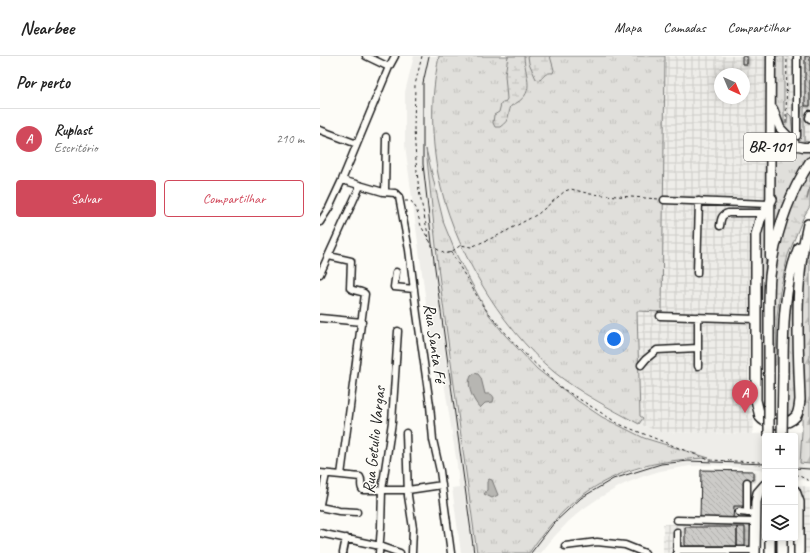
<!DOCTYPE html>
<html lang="pt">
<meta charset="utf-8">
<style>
:root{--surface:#fff;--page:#f2f2f2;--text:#222;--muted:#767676;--line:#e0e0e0;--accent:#d1495b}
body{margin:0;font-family:Caveat,sans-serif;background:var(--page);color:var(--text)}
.controls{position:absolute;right:12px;bottom:12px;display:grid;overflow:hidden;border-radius:4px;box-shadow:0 2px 10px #0003}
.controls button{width:36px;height:36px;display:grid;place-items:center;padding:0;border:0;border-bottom:1px solid var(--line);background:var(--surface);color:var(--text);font:20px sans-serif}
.compass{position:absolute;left:394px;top:12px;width:36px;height:36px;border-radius:50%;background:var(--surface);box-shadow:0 2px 10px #0003;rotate:136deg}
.you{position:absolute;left:294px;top:283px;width:14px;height:14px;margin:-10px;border:3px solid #fff;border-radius:50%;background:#1a73e8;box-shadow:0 0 0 6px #1a73e833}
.badge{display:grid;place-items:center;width:26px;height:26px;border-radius:50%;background:var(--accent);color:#fff;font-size:13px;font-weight:700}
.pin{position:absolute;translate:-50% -33px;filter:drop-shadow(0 1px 2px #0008)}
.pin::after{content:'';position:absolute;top:21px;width:14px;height:12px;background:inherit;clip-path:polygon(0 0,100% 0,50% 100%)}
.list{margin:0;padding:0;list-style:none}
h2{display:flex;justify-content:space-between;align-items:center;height:52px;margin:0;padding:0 16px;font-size:17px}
h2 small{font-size:13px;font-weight:400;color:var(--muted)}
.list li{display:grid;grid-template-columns:26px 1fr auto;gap:12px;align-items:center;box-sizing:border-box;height:60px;padding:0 16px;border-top:1px solid var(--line)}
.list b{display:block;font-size:15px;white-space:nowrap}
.list p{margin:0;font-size:13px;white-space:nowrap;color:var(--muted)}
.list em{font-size:13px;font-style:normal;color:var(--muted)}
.actions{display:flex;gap:8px;padding:12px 16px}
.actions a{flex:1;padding:9px 0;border:1px solid var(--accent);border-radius:4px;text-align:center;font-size:14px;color:var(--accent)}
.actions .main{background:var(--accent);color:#fff}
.icon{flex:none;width:22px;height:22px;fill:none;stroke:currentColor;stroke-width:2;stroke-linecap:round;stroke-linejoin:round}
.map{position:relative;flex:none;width:490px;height:497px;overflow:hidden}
header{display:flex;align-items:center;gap:24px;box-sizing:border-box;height:56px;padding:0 20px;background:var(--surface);border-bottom:1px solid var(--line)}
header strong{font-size:19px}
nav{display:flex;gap:22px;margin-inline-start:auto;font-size:14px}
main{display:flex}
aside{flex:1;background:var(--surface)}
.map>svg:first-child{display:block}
</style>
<header>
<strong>Nearbee</strong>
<nav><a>Mapa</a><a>Camadas</a><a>Compartilhar</a></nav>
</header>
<main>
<aside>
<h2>Por perto<small></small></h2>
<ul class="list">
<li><span class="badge">A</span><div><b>Ruplast</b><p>Escritório</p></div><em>210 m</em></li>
</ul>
<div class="actions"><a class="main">Salvar</a><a>Compartilhar</a></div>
</aside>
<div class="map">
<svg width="490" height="497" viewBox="0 0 490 497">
<defs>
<pattern id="industrial-grid" width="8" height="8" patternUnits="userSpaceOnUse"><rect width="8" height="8" fill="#eeede9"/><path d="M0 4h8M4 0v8" fill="none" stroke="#cccbc7"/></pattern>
<pattern id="grass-tufts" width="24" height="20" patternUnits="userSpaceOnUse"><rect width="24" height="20" fill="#e0dfdb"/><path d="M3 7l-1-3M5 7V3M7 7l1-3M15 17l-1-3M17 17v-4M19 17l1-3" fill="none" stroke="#c0bfbb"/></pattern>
<pattern id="forest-firs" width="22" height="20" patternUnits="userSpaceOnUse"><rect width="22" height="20" fill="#e0dfdb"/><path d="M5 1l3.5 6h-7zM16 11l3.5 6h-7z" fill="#c0bfbb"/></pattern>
<pattern id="wetland-marsh" width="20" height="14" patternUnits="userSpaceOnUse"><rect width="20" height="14" fill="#e0dfdb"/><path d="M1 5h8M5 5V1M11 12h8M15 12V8" fill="none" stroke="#c0bfbb"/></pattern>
<pattern id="building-back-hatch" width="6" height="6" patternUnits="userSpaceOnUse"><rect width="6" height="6" fill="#cccbc8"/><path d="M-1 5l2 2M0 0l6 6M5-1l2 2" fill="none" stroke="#afaeab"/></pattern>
<filter id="shadow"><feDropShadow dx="2" dy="1.5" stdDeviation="1" flood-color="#0004"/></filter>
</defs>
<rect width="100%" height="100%" fill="#fdfcf7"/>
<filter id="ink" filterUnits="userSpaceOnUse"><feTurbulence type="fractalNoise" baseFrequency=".025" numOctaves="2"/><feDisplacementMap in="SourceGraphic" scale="8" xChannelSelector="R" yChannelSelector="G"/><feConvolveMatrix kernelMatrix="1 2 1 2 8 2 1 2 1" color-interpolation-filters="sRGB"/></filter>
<g filter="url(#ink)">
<!-- built -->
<path fill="#eeede9" d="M94 0H119L114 33 113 53 139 184 161 227 169 241 193 272 210 292 234 315 274 345 319 368 340 376 433 378 482 376 480 406 490 408V425L475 423V380H445V414L393 409 370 410 340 415 324 420 302 429 279 442 263 453 249 465 233 482 221 497H209L233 464 262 438 281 427 299 419 340 406 387 402 324 382 282 361 258 345 217 313 185 279 167 256 137 200 124 168 107 98 119 219 157 497H141L132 432 139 431 137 408 123 320 116 322 85 89V36Z"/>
<!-- industrial -->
<path fill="url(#industrial-grid)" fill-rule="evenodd" d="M345 0H490V83L477 90 432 182 428 340 434 367 433 378 340 376 319 368 323 362 320 360 317 254 342 255ZM400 18H424V42H400Z
M475 429 490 431V497H479Z
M432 467V497H343V468Z"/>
<!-- grass -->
<path fill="url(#grass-tufts)" stroke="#7e7e7c" d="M119 0H345L342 256 317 255 320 360 323 362 319 368C289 352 260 337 234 316 179 270 131 188 118 118 113 94 111 57 114 33 115 22 117 11 119 0Z
M456 0H464V67L467 68 468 57 471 60 473 78 475 79 481 60 482 51 485 50 484 52V87C478 87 476 84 471 80 449 61 456 26 456 0Z
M461 90 479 94H490V99L467 137 454 177V98L457 93Z
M106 93 124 168 137 200 167 256 185 279 217 313 258 345 282 361 324 382 389 402C308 404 255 429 209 497H157L119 219Z
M446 159 444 317 440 319V178Z
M476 210V349L473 357 466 360 468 254Z"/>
<!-- forest -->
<path fill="url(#forest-firs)" stroke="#7e7e7c" d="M490 178V408L480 407 482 376 483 203Z"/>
<!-- wetland -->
<path fill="url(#wetland-marsh)" stroke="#7e7e7c" d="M188 0H204C205 23 218 37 191 50 187 60 191 63 180 71H175L173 67 174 59 179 56 181 48 185 46 187 43 185 19Z
M208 0H230L234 14 233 17C226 16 224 20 220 24L216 23 209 7Z
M490 111V150L483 162 468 199 460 235 457 261 456 309 453 310 454 213 466 159Z"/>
<!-- water -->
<path fill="#b7b6b2" stroke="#797876" d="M155 317 158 318 161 322 165 338C170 338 172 337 174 342L173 346 165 347 160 352C153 344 146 330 151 320Z
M169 423 172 424 178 439 172 442 164 438 167 434V426Z"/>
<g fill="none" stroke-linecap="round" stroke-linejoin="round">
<!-- stream -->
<path stroke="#797876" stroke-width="1.5" d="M487 143 490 130"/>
</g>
<!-- building -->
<path fill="url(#building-back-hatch)" stroke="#1c1c1c" filter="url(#shadow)" d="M422 0H427V8H422Z
M485 0H490V50H485Z
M381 414 433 415V424H425V450H414L413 462H380Z
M365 471H417V490H365Z
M417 471H425V497H417Z"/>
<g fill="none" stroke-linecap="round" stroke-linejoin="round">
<!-- minor casing -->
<g stroke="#1c1c1c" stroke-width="9">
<path id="minor" d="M46 0 69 11
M490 58 489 62 490 63
M0 74 37 88
M477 80V0
M22 124 63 136 75 137 79 141 89 194 97 258 110 349 113 384 120 415 131 497
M65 136 66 81
M344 144 449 148
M0 166 9 152 22 124 69 11 75 0
M400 170C401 163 401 159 408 157H444
M76 216 74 231 94 233
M377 217 379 145
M0 218 40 130
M340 260 436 263
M0 262 42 266
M321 309 326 303 337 294 378 292
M378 310V261
M86 377 88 440 93 472 92 497
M0 417 21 419 45 238C41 234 34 236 30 232L31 205 9 200
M21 419 40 421C43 425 39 431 43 434H88L122 429
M0 448 6 418
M0 451 19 455 37 456
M419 456 430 457
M427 457V426
M357 464 436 466
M0 477 60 490 80 497
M245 490 277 486 305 489 325 497
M357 494H435
M23 497 26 482
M59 497 61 471 62 434 72 366 78 275
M357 497V476"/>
</g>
<!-- major casing -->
<g stroke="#1c1c1c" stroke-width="11">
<path id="major" d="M453 53 460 72 477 90
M450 95 454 90 461 86 483 91H490
M450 201 451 0"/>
</g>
<!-- highway casing -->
<g stroke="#1c1c1c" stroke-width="12">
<path id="highway" d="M452 143 440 164 436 179V344L440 361C447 370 468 370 476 360 479 356 479 350 480 344 478 286 474 225 488 168
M449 318C449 296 449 275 449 254 449 242 449 231 450 220 455 179 468 140 490 106
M463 318C463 274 463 232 479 191
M475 435 479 446V497
M450 482V497
M435 497 436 446 438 437 445 429
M462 497V482"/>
</g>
<!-- path -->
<path stroke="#1c1c1c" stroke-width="1" stroke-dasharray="3 3" stroke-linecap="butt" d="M102 0 95 29 94 73 96 105 99 135 109 183 112 190 125 198 131 196 141 189 151 191 179 179 218 158 245 135 251 133 270 138 339 143
M466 67 467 0
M85 145H91L96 152 101 170 109 184
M131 196 163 250 194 287 237 329 299 368 389 404 439 406 445 408
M475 418 490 425"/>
<!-- minor -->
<use href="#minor" stroke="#fdfcf7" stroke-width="6"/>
<!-- major -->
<use href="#major" stroke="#fdfcf7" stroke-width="8"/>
<!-- highway -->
<use href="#highway" stroke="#fdfcf7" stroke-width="9"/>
<!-- tram -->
<path stroke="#1c1c1c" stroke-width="1" d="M109 0 103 27V108L114 205 154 497
M475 412 490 413
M211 497 234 467 261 442 293 423 341 408 368 405 445 408"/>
<!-- highway-bridge casing -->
<g stroke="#1c1c1c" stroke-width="12" stroke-linecap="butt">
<path id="highway-bridge" d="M449 318V380
M462 380 463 318"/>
</g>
<!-- highway-bridge -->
<use href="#highway-bridge" stroke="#fdfcf7" stroke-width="9"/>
</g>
</g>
<g text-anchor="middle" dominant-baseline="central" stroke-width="3" stroke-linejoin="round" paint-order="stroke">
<!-- shield labels -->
<rect fill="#fdfcf7" stroke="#605f5e" stroke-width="1" x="424" y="77" width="52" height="28" rx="3"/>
<g font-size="16" font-weight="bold" fill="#1c1c1c">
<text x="450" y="91">BR-101</text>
</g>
<!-- street labels -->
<g font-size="17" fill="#1c1c1c" stroke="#fdfcf7">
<text transform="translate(115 287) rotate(82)">Rua Santa Fé</text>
<text transform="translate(54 384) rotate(-84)">Rua Getulio Vargas</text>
</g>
</g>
</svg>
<div class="controls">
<button>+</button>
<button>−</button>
<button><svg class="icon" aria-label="layers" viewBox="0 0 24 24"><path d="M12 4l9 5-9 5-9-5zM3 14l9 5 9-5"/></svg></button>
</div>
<svg class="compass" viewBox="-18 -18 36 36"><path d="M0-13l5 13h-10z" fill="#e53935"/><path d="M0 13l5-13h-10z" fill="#767676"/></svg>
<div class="you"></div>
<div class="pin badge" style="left:425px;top:357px">A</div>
</div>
</main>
